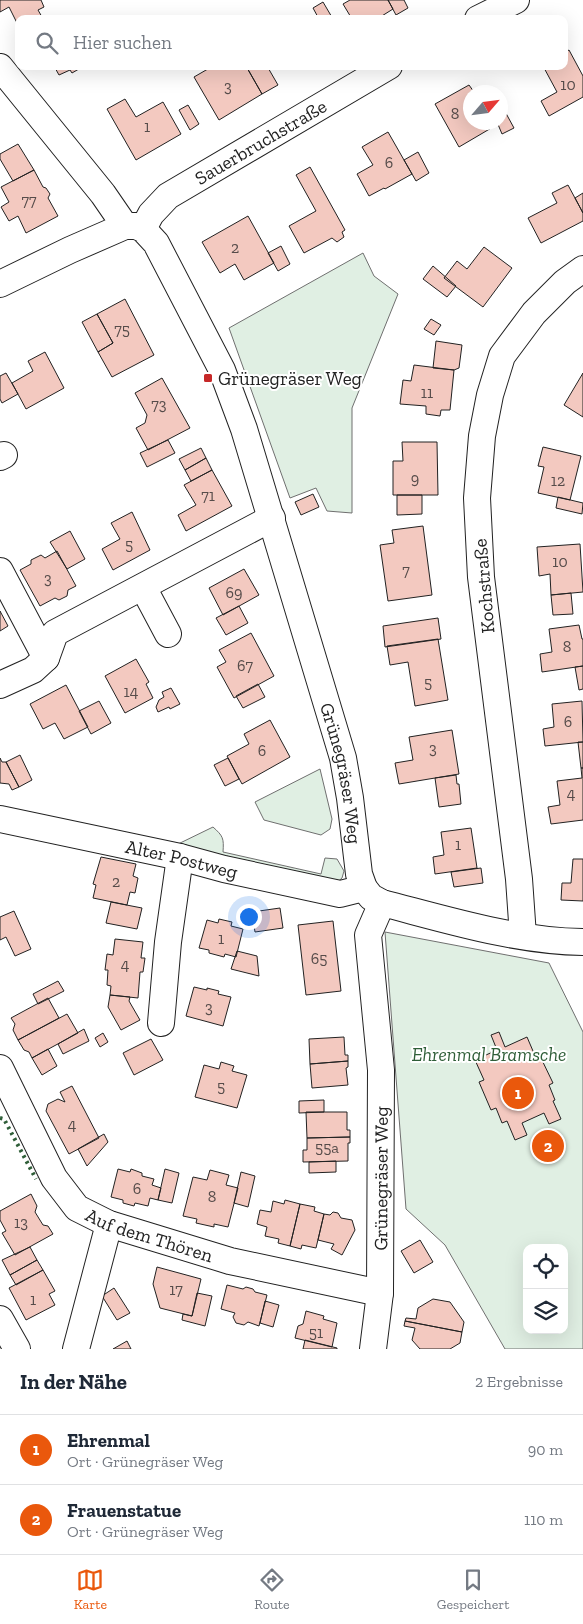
<!DOCTYPE html>
<html lang="de">
<meta charset="utf-8">
<style>
:root{--surface:#fff;--page:#f6f6f7;--text:#1f2937;--muted:#747a83;--line:#e0e1e3;--accent:#ea580c}
body{margin:0;font-family:"Zilla Slab",serif;background:var(--page);color:var(--text)}
.controls{position:absolute;right:15px;bottom:15px;display:grid;overflow:hidden;border-radius:10px;box-shadow:0 5px 20px #0002}
.controls button{width:45px;height:45px;display:grid;place-items:center;padding:0;border:0;border-bottom:1px solid var(--line);background:var(--surface);color:var(--text);font:25px sans-serif}
.compass{position:absolute;left:463px;top:85px;width:45px;height:45px;border-radius:50%;background:var(--surface);box-shadow:0 5px 20px #0002;rotate:62deg}
.you{position:absolute;left:248px;top:916px;width:18px;height:18px;margin:-12px;border:4px solid #fff;border-radius:50%;background:#1a73e8;box-shadow:0 0 0 8px #1a73e833}
.badge{display:grid;place-items:center;width:32px;height:32px;border-radius:50%;background:var(--accent);color:#fff;font-size:16px;font-weight:700}
.pin{position:absolute;translate:-50% -50%;border:2px solid #fff;box-shadow:0 1px 5px #0006}
.list{margin:0;padding:0;list-style:none}
h2{display:flex;justify-content:space-between;align-items:center;height:65px;margin:0;padding:0 20px;font-size:21px}
h2 small{font-size:16px;font-weight:400;color:var(--muted)}
.list li{display:grid;grid-template-columns:32px 1fr auto;gap:15px;align-items:center;box-sizing:border-box;height:70px;padding:0 20px;border-top:1px solid var(--line)}
.list b{display:block;font-size:19px;white-space:nowrap}
.list p{margin:0;font-size:16px;white-space:nowrap;color:var(--muted)}
.list em{font-size:16px;font-style:normal;color:var(--muted)}
.icon{flex:none;width:28px;height:28px;fill:none;stroke:currentColor;stroke-width:2;stroke-linecap:round;stroke-linejoin:round}
.map{position:relative;flex:none;width:583px;height:1349px;overflow:hidden}
.search{position:absolute;background:var(--surface);box-shadow:0 5px 20px #0002;left:15px;right:15px;top:15px;height:55px;display:flex;align-items:center;gap:12px;box-sizing:border-box;padding:0 18px;border-radius:10px;color:var(--muted);font-size:19px}
.sheet{height:205px;background:var(--surface)}
nav{display:flex;justify-content:space-around;align-items:center;box-sizing:border-box;height:70px;border-top:1px solid var(--line);background:var(--surface);font-size:14px;color:var(--muted)}
nav a{display:grid;justify-items:center;gap:2px}
nav .on{color:var(--accent)}
.map>svg:first-child{display:block}
</style>
<div class="map">
<svg width="583" height="1349" viewBox="0 0 583 1349">
<rect width="100%" height="100%" fill="#fff"/>
<!-- green -->
<path fill="#e0efe3" stroke="#6f6f6f" fill-rule="evenodd" d="M363 253 374 276 398 294 352 408V513L327 511 316 488 290 498 229 328Z
M320 769 332 819 330 829 321 835 264 820 255 802Z
M213 827C223 836 224 838 223 852L321 874 325 858 337 859 344 871 342 878 333 886 174 846Z
M385 932 549 963 583 1032V1349H505L445 1245 406 1209ZM527 1248H564V1330H527Z"/>
<!-- building -->
<path fill="#f3c9c0" stroke="#222" d="M0 0H41L44 7 38 10 42 17 38 19H19L17 23 9 7 0 12Z
M350 0H388L393 9 377 19H352L343 4Z
M388 0H404L408 8 396 15Z
M323 2 333 19H319L313 8Z
M569 50 583 76V97L549 116 541 101 557 92 543 66H564V53Z
M54 66H84L72 73 70 70 59 75Z
M213 66H246L262 94 219 120 194 77Z
M246 66H267L278 85 262 94Z
M469 85 474 92H470V122H491L493 127 459 147 435 104Z
M125 99 136 117 163 102 181 134 136 160 107 109Z
M188 105 199 124 190 130 179 110Z
M502 106 514 128 502 134 497 122H500V107Z
M388 132 412 174 385 189 384 188 369 196 357 174 373 165 362 147Z
M18 144 34 170 13 181 0 159V154Z
M418 152 429 173 416 181 404 160Z
M310 167 345 230 342 232 344 237 337 242 332 238 304 253 289 226 316 211 296 175Z
M34 170 43 187 46 188 50 194 48 198 58 216 26 233 18 216 9 221 1 207 9 202 1 187Z
M568 185 583 213V221L541 243 528 218 557 203 552 193Z
M583 193V213L575 198Z
M248 216 274 263 244 280 235 264 220 273 202 242Z
M281 246 290 264 278 271 268 253Z
M484 247 512 268 483 307 444 278 457 261 467 269Z
M433 266 456 286 447 297 423 279Z
M125 299 154 355 112 377 98 352 113 343 97 314Z
M97 314 113 343 98 352 82 322Z
M431 319 441 325 434 335 424 329Z
M436 341 462 345 459 368 454 370 433 368Z
M45 352 64 388 26 409 12 383 33 371 28 361Z
M414 365 454 370 450 410H441L440 416 426 414V406L400 404 403 380 411 381Z
M6 373 18 394 2 403 0 399V376Z
M583 373V417L564 405Z
M162 378 190 428 148 450 136 428 145 423 147 415 135 393Z
M168 440 175 453 147 467 140 453Z
M402 442H437L438 495H393V461H403Z
M543 447 581 456 570 500 538 493 544 467 538 466Z
M201 448 206 458 185 470 179 459Z
M206 458 212 470 191 481 185 470Z
M212 470 232 506 186 531 178 515 196 505 184 485Z
M313 494 319 507 301 515 295 502Z
M397 495H422V514L397 515Z
M558 497 583 503 582 514 556 508Z
M132 512 150 550 113 570 102 549 120 539 111 523Z
M423 526 432 595 388 601 380 545 394 543 392 530Z
M70 531 85 559 67 569 50 542Z
M580 544 583 592 551 595 550 574 539 576 537 547Z
M57 551 76 586 68 590 67 596 59 600 55 598 40 606 20 570 31 564V560L41 555 45 558Z
M244 569 259 595 223 615 209 588Z
M571 593 573 614 553 615 551 595Z
M239 606 248 623 226 635 216 618Z
M0 611 8 626 0 631Z
M438 618 441 639 385 647 383 626Z
M579 625 582 639H583V666L542 672 540 654 552 652 549 629Z
M251 633 274 676 234 698 217 667 226 662 219 650Z
M438 639 448 700 415 706 408 662 390 665 387 646Z
M136 659 149 682 146 684 153 698 125 713 105 676Z
M583 666V689L579 690 575 667Z
M258 684 265 697 243 708 236 696Z
M66 685 88 727 64 739 55 723 43 729 30 704Z
M171 688 180 704 170 709 169 707 158 712 156 707 159 700 164 697 162 692Z
M99 701 111 723 91 734 79 711Z
M582 701 583 742 545 746 543 729 554 727 552 704Z
M270 720 290 757 242 784 227 756 249 744 244 734Z
M452 730 459 774 399 784 395 763 413 760 409 737Z
M578 742H583V768H581Z
M20 755 32 780 19 787 6 762Z
M0 758 2 762H6L19 787 12 790 9 784 0 783Z
M228 758 239 779 225 786 214 765Z
M581 768H583V820L551 824 548 807 560 805 557 781 582 778Z
M456 775 457 784H459L461 804 439 807 435 778Z
M471 828 477 868 435 874 433 857 444 855 441 832Z
M101 857 136 864 133 876 138 878 135 893 130 892 127 905 93 898 96 885 93 884Z
M573 859H583V901L561 900 562 883H571Z
M481 868 483 883 454 887 451 872Z
M111 902 142 908 137 929 106 923Z
M280 908 283 928 255 932 252 912Z
M14 911 31 949 15 956 6 937 0 940V917Z
M219 919 232 922 231 926 243 929 236 957 225 954 224 957 209 953V950L199 948 207 920 218 923Z
M333 921 341 991 306 995 298 925Z
M115 939 143 942 141 958H145L143 972H140L138 998 110 995 111 986 107 985 108 970H105L107 954 113 955Z
M237 951 257 956 259 976 231 969Z
M58 981 64 991 38 1004 33 994Z
M194 987 207 990V988L219 991 218 994 231 997 223 1026 186 1016Z
M110 995 130 997 129 1001 140 1020 121 1030 108 1007Z
M48 998 59 1018 18 1040 13 1030 15 1024 11 1018Z
M67 1014 78 1033 32 1058 29 1052 24 1050 18 1040Z
M84 1029 89 1041 63 1054 58 1044Z
M499 1032 505 1047 527 1037 536 1058 540 1056 553 1083 549 1085 555 1100 553 1101 561 1119 549 1124 544 1113 522 1123 527 1135 515 1140 507 1121 502 1123 496 1108 491 1110 479 1082 484 1080 475 1060 497 1050 491 1035Z
M103 1033 108 1042 100 1047 95 1038Z
M344 1037 345 1055H348V1061L310 1064 309 1039Z
M151 1039 163 1060 134 1075 123 1053Z
M48 1049 57 1066 42 1075 32 1058Z
M348 1061V1067L346 1068 348 1085 312 1088 310 1064Z
M221 1062 234 1066 232 1071 247 1075 237 1108 195 1097 204 1065 219 1069Z
M72 1086 99 1138 69 1154 46 1111 48 1104 58 1099 65 1102 60 1092Z
M324 1100V1112L299 1113V1101Z
M306 1112H347V1130H350V1137L307 1138Z
M104 1134 108 1142 87 1166 78 1149Z
M350 1137V1143H348V1161L303 1162V1150H307V1138Z
M336 1161V1172L309 1173V1162Z
M118 1169 130 1172 131 1169 142 1173V1176L154 1179 152 1185 161 1188 158 1200 150 1198 148 1206 135 1203 134 1206 123 1203V1200L111 1197Z
M165 1169 179 1173 172 1203 158 1200Z
M210 1170 229 1175 226 1185 238 1188 228 1227 214 1224V1227L196 1223 197 1219 183 1216 193 1177 207 1180Z
M241 1172 255 1176 248 1207 234 1203Z
M31 1194 37 1206 35 1212 43 1225 48 1226 53 1234 15 1255 2 1233 6 1231 0 1220V1211Z
M285 1200 300 1204 290 1246 278 1243 279 1239 265 1236 267 1227 257 1224 260 1210 271 1212 273 1201 284 1204Z
M300 1204 315 1207 314 1211 324 1214 316 1248 302 1245 301 1249 290 1246Z
M333 1212 338 1213 341 1218 352 1220 355 1230 342 1255 331 1249 334 1244 318 1240 324 1214 330 1215Z
M420 1240 433 1262 414 1273 401 1251Z
M30 1247 37 1260 10 1275 2 1260Z
M37 1260 43 1270 16 1285 10 1275Z
M157 1267 201 1279 192 1316 160 1308 153 1284Z
M43 1270 55 1291 49 1294 55 1305 26 1320 9 1288Z
M227 1285 243 1289 246 1287 253 1289 255 1292 267 1295 259 1326 248 1322 244 1325 236 1323 233 1317 235 1313 221 1309Z
M114 1288 130 1313 117 1320 102 1296Z
M197 1293 212 1296 205 1326 182 1320 183 1314 192 1316Z
M433 1299 450 1302 464 1322 462 1332 405 1321 406 1318 416 1319 418 1308Z
M265 1301 279 1305 273 1327 260 1323Z
M306 1311 324 1316 323 1319 337 1323 332 1347 295 1338 298 1326 303 1324Z
M405 1321 462 1332 460 1343 450 1349H420L412 1340 415 1328 404 1326Z
M305 1340 337 1348V1349H303Z
M127 1341 131 1349H113Z"/>
<g fill="none" stroke-linecap="round" stroke-linejoin="round">
<!-- minor casing -->
<g stroke="#222" stroke-width="28">
<g id="minor">
<path d="M478 19 516 0"/>
<path d="M0 67 103 194 125 226"/>
<path id="s1" d="M143 229 151 214 168 196 389 66"/>
<path id="s2" d="M0 284 70 250 125 226H136L143 229 156 243 222 370 244 429 343 758 350 798 359 874 364 888 371 897 382 903C448 920 515 941 583 942"/>
<path d="M0 457 4 455"/>
<path d="M0 571 46 658"/>
<path d="M143 587 168 634"/>
<path d="M0 685 33 670 46 658 55 633 272 518"/>
<path id="s3" d="M0 819 180 857 224 869 340 894 364 888"/>
<path d="M523 936 519 879 481 577 477 498 482 436 490 395 502 356 534 313 565 282 583 269"/>
<path d="M161 1023 168 942 180 857"/>
<path id="s4" d="M0 1068 54 1178 77 1208 109 1224 230 1261 380 1293"/>
<path d="M0 1319 17 1349"/>
<path d="M76 1349 109 1224"/>
<path id="s5" d="M373 1349 380 1293 381 1070 368 935 382 903"/>
</g>
</g>
<!-- minor -->
<use href="#minor" stroke="#fff" stroke-width="26"/>
<!-- hedge -->
<path stroke="#2f5e38" stroke-width="4" stroke-dasharray="2.5 4" stroke-linecap="butt" d="M0 1118 4 1119 36 1179"/>
</g>
<!-- markers -->
<rect fill="#c62828" stroke="#fff" stroke-width="2" x="203" y="373" width="10" height="10" rx="2.5"/>
<g text-anchor="middle" dominant-baseline="central" stroke-width="4" stroke-linejoin="round" paint-order="stroke">
<!-- number labels -->
<g font-size="16" fill="#564c4a">
<text x="568" y="84">10</text>
<text x="228" y="86">3</text>
<text x="455" y="113">8</text>
<text x="147" y="126">1</text>
<text x="389" y="162">6</text>
<text x="29" y="200">77</text>
<text x="235" y="247">2</text>
<text x="122" y="329">75</text>
<text x="427" y="392">11</text>
<text x="159" y="404">73</text>
<text x="415" y="478">9</text>
<text x="558" y="480">12</text>
<text x="208" y="495">71</text>
<text x="129" y="544">5</text>
<text x="560" y="561">10</text>
<text x="406" y="570">7</text>
<text x="48" y="578">3</text>
<text x="234" y="592">69</text>
<text x="567" y="646">8</text>
<text x="245" y="665">67</text>
<text x="428" y="682">5</text>
<text x="131" y="691">14</text>
<text x="568" y="721">6</text>
<text x="433" y="748">3</text>
<text x="262" y="750">6</text>
<text x="571" y="793">4</text>
<text x="458" y="844">1</text>
<text x="116" y="881">2</text>
<text x="221" y="938">1</text>
<text x="319" y="958">65</text>
<text x="125" y="964">4</text>
<text x="209" y="1007">3</text>
<text x="221" y="1086">5</text>
<text x="72" y="1124">4</text>
<text x="327" y="1147">55a</text>
<text x="137" y="1188">6</text>
<text x="212" y="1196">8</text>
<text x="21" y="1222">13</text>
<text x="176" y="1289">17</text>
<text x="33" y="1299">1</text>
<text x="316" y="1332">51</text>
</g>
<!-- street labels -->
<g font-size="19" fill="#222" stroke="#fff">
<text stroke="none"><textPath href="#s1" startOffset="149">Sauerbruchstraße</textPath></text>
<text transform="translate(484 586) rotate(-95)">Kochstraße</text>
<text stroke="none"><textPath href="#s2" startOffset="740">Grünegräser Weg</textPath></text>
<text stroke="none"><textPath href="#s3" startOffset="186">Alter Postweg</textPath></text>
<text stroke="none"><textPath href="#s5" startOffset="171">Grünegräser Weg</textPath></text>
<text stroke="none"><textPath href="#s4" startOffset="238">Auf dem Thören</textPath></text>
</g>
<!-- poi labels -->
<g font-size="19" fill="#222" stroke="#fff" text-anchor="start">
<text x="218" y="378">Grünegräser Weg</text>
</g>
<!-- park labels -->
<g font-size="19" font-style="italic" fill="#2f5e38" stroke="#fff">
<text x="489" y="1054">Ehrenmal Bramsche</text>
</g>
</g>
</svg>
<div class="controls">
<button><svg class="icon" aria-label="locate" viewBox="0 0 24 24"><circle cx="12" cy="12" r="6"/><path d="M12 2v4M12 18v4M2 12h4M18 12h4"/></svg></button>
<button><svg class="icon" aria-label="layers" viewBox="0 0 24 24"><path d="M12 4l9 5-9 5-9-5zM3 14l9 5 9-5"/></svg></button>
</div>
<svg class="compass" viewBox="-18 -18 36 36"><path d="M0-13l5 13h-10z" fill="#e53935"/><path d="M0 13l5-13h-10z" fill="#747a83"/></svg>
<div class="you"></div>
<div class="pin badge" style="left:518px;top:1093px">1</div>
<div class="pin badge" style="left:548px;top:1146px">2</div>
<div class="search"><svg class="icon" aria-label="search" viewBox="0 0 24 24"><circle cx="10" cy="10" r="6"/><path d="M15 15l6 6"/></svg>Hier suchen</div>
</div>
<section class="sheet">
<h2>In der Nähe<small>2 Ergebnisse</small></h2>
<ul class="list">
<li><span class="badge">1</span><div><b>Ehrenmal</b><p>Ort · Grünegräser Weg</p></div><em>90 m</em></li>
<li><span class="badge">2</span><div><b>Frauenstatue</b><p>Ort · Grünegräser Weg</p></div><em>110 m</em></li>
</ul>
</section>
<nav>
<a class="on"><svg class="icon" aria-label="map" viewBox="0 0 24 24"><path d="M3 6l6-2 6 2 6-2v14l-6 2-6-2-6 2zM9 4v14M15 6v14"/></svg>Karte</a>
<a><svg class="icon" aria-label="directions" viewBox="0 0 24 24"><path d="M12 3l9 9-9 9-9-9zM9 14v-3h6M13 9l2 2-2 2"/></svg>Route</a>
<a><svg class="icon" aria-label="saved" viewBox="0 0 24 24"><path d="M7 4h10v16l-5-4-5 4z"/></svg>Gespeichert</a>
</nav>
